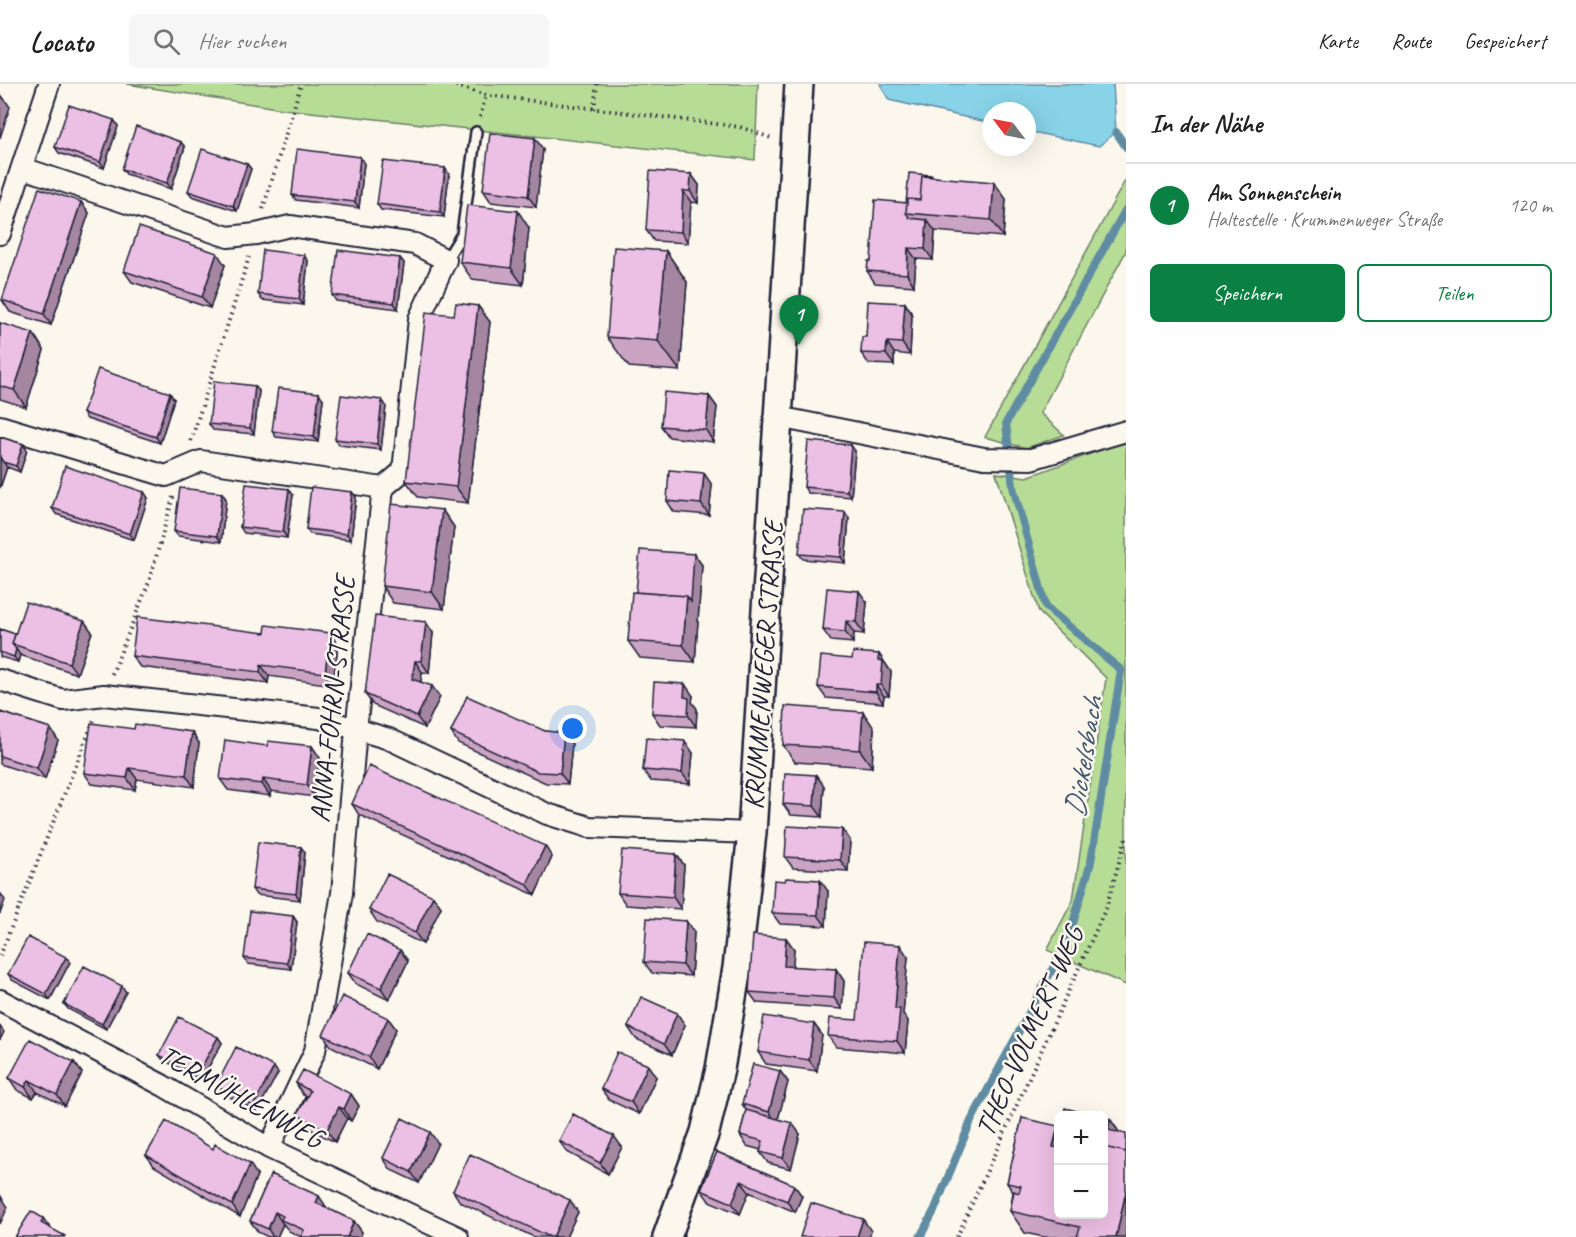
<!DOCTYPE html>
<html lang="de">
<meta charset="utf-8">
<style>
:root{--surface:#fff;--page:#f6f6f6;--text:#222;--muted:#767676;--line:#e0e0e0;--accent:#0b8043}
body{margin:0;font-family:Caveat,sans-serif;background:var(--page);color:var(--text)}
.controls{position:absolute;right:18px;bottom:18px;display:grid;overflow:hidden;border-radius:9px;box-shadow:0 6px 24px #0002}
.controls button{width:54px;height:54px;display:grid;place-items:center;padding:0;border:0;border-bottom:2px solid var(--line);background:var(--surface);color:var(--text);font:30px sans-serif}
.compass{position:absolute;left:982px;top:18px;width:54px;height:54px;border-radius:50%;background:var(--surface);box-shadow:0 6px 24px #0002;rotate:302deg}
.you{position:absolute;left:573px;top:645px;width:21px;height:21px;margin:-15px;border:4px solid #fff;border-radius:50%;background:#1a73e8;box-shadow:0 0 0 9px #1a73e833}
.badge{display:grid;place-items:center;width:39px;height:39px;border-radius:50%;background:var(--accent);color:#fff;font-size:20px;font-weight:700}
.pin{position:absolute;translate:-50% -50px;filter:drop-shadow(0 2px 3px #0008)}
.pin::after{content:'';position:absolute;top:32px;width:21px;height:18px;background:inherit;clip-path:polygon(0 0,100% 0,50% 100%)}
.list{margin:0;padding:0;list-style:none}
h2{display:flex;justify-content:space-between;align-items:center;height:78px;margin:0;padding:0 24px;font-size:26px}
h2 small{font-size:20px;font-weight:400;color:var(--muted)}
.list li{display:grid;grid-template-columns:39px 1fr auto;gap:18px;align-items:center;box-sizing:border-box;height:84px;padding:0 24px;border-top:2px solid var(--line)}
.list b{display:block;font-size:22px;white-space:nowrap}
.list p{margin:0;font-size:20px;white-space:nowrap;color:var(--muted)}
.list em{font-size:20px;font-style:normal;color:var(--muted)}
.actions{display:flex;gap:12px;padding:18px 24px}
.actions a{flex:1;padding:14px 0;border:2px solid var(--accent);border-radius:9px;text-align:center;font-size:21px;color:var(--accent)}
.actions .main{background:var(--accent);color:#fff}
.icon{flex:none;width:33px;height:33px;fill:none;stroke:currentColor;stroke-width:2;stroke-linecap:round;stroke-linejoin:round}
.map{position:relative;flex:none;width:1126px;height:1153px;overflow:hidden}
header{display:flex;align-items:center;gap:36px;box-sizing:border-box;height:84px;padding:0 30px;background:var(--surface);border-bottom:2px solid var(--line)}
header strong{font-size:28px}
nav{display:flex;gap:33px;margin-inline-start:auto;font-size:21px}
.search{width:420px;height:54px;background:var(--page);display:flex;align-items:center;gap:15px;box-sizing:border-box;padding:0 21px;border-radius:9px;color:var(--muted);font-size:22px}
main{display:flex}
aside{flex:1;background:var(--surface)}
.map>svg:first-child{display:block}
</style>
<header>
<strong>Locato</strong>
<div class="search"><svg class="icon" aria-label="search" viewBox="0 0 24 24"><circle cx="10" cy="10" r="6"/><path d="M15 15l6 6"/></svg>Hier suchen</div>
<nav><a>Karte</a><a>Route</a><a>Gespeichert</a></nav>
</header>
<main>
<div class="map">
<svg width="1126" height="1153" viewBox="0 0 1126 1153">
<rect width="100%" height="100%" fill="#fbf7ec"/>
<filter id="ink" filterUnits="userSpaceOnUse"><feTurbulence type="fractalNoise" baseFrequency=".0167" numOctaves="2"/><feDisplacementMap in="SourceGraphic" scale="12" xChannelSelector="R" yChannelSelector="G"/><feConvolveMatrix kernelMatrix="1 2 1 2 8 2 1 2 1" color-interpolation-filters="sRGB"/></filter>
<g filter="url(#ink)">
<!-- green -->
<path fill="#b7dc96" stroke="#6c7f68" stroke-width="1.5" d="M127 0H758L755 76 283 25Z
M1126 95V167L1040 329 1064 351 1026 364 985 353Z
M1126 357V901L1047 866 1073 816 1106 594 1039 528 996 389 1027 393Z"/>
<!-- water -->
<path fill="#89d3e9" stroke="#608ca3" stroke-width="1.5" d="M880 0H1113L1116 48 1099 62 1027 47V27H991V39L889 16Z"/>
<g fill="none" stroke-linecap="round" stroke-linejoin="round">
<!-- stream -->
<path stroke="#608ca3" stroke-width="8" d="M1116 48 1126 63
M920 1153 934 1127 971 1037 1068 856 1091 778 1121 586 1046 523 1013 403 1006 339 1126 125"/>
<!-- service casing -->
<g stroke="#22223b" stroke-width="14">
<path id="service" d="M446 176 462 150 476 48"/>
</g>
<!-- minor casing -->
<g stroke="#22223b" stroke-width="24">
<path id="minor" d="M23 84 228 153 256 150 290 142 415 160 446 176 419 235 403 387 383 404 356 646 342 809 315 967 269 1064
M0 150 49 0
M778 333 984 374 1031 375 1126 347
M0 342 166 392 201 377 383 404
M0 596 63 616 104 611 319 634 389 655 547 730 589 743 752 749
M0 916 162 1001 269 1064 458 1153"/>
</g>
<!-- secondary casing -->
<g stroke="#22223b" stroke-width="32">
<path id="secondary" d="M667 1153 705 1048 720 985 737 884 752 749 799 0"/>
</g>
<!-- path -->
<path stroke="#22223b" stroke-width="4" stroke-dasharray="1.5 4.5" stroke-linecap="butt" d="M450 0 486 11 740 43 771 54
M594 25 597 0
M480 33 486 11
M263 125 301 0
M191 357 249 173
M112 590 149 498 174 410
M0 872 95 633
M957 1153 1106 824 1126 754"/>
<!-- service -->
<use href="#service" stroke="#fbf7ec" stroke-width="9"/>
<!-- minor -->
<use href="#minor" stroke="#fbf7ec" stroke-width="20"/>
<!-- secondary -->
<use href="#secondary" stroke="#fbf7ec" stroke-width="27"/>
</g>
<!-- wall -->
<path fill="#cba4c4" stroke="#22223b" stroke-width="1.5" d="M114 36 118 42 104 84 59 69 55 63Z
M185 63 171 105 126 90 122 85Z
M543 65 536 123 491 118 483 106Z
M360 73 364 79 359 124 296 116 292 111Z
M247 80 251 85 237 127 192 112 188 107Z
M449 90 444 133 381 126 377 120Z
M691 90 699 101 698 119 691 118 688 159 654 157 646 146Z
M932 92 1006 115 1003 153 935 147 933 176 916 175 914 202 875 199 867 187 871 177 906 119Z
M81 118 89 129 51 241 10 228 2 216Z
M529 144 523 201 472 195 460 178Z
M666 167 687 198 680 287 629 283 607 253Z
M400 174 404 179 398 225 336 217 332 211Z
M308 177 303 221 262 216 258 210Z
M225 181 210 224 132 198 124 187Z
M905 219 912 230 910 271 894 269V281L869 280 861 269 866 253Z
M478 222 490 238 468 419 418 413 406 397 454 231Z
M0 239 44 266 26 323 0 315Z
M259 307 254 350 213 346 209 340Z
M709 312 717 323 713 358 669 353 661 342Z
M174 315 160 359 87 335 83 329Z
M323 315 318 358 276 353 272 347Z
M382 316 386 322 381 366 339 361 335 355Z
M0 353 23 360 27 366 20 388 7 383 0 404Z
M855 367 851 413 808 409 804 403Z
M712 401 709 431 674 428 667 417Z
M289 405 293 411 287 454 244 449 240 443Z
M144 408 148 414 134 456 56 430 52 424Z
M352 408 356 413 351 456 310 450 306 445Z
M222 409 226 415 221 458 178 452 174 447Z
M442 426 454 443 444 525 393 519 382 502Z
M849 434 845 479 803 475 799 470Z
M694 470 702 481 695 578 640 574 628 557 636 508Z
M867 518 864 550 854 549 853 559 831 557 823 546Z
M84 537 92 548 77 590 20 571 18 578 0 573V545L15 550Z
M265 549H330L338 561 333 601 269 592 268 599 140 583 132 572Z
M433 549 429 589 422 588 421 598 440 613 425 644 373 621 365 610Z
M879 570 891 588 889 612H884L883 619 826 614 818 603 852 575Z
M693 612 692 618 697 625 696 643 660 641 652 629Z
M0 628 50 644 58 656 45 695 0 680Z
M874 644 872 683 795 678 783 661Z
M545 647 564 649 572 660 568 700 546 699 458 659 451 648Z
M199 659 194 703 137 695 135 706 92 700 84 689Z
M267 662 320 674 314 713 271 707 270 712 228 706 220 695Z
M693 669 690 700 651 697 643 686Z
M816 691 824 702 822 733 791 731 783 720Z
M352 720 552 773 535 811 359 731Z
M842 745 850 756 848 787 793 784 785 773Z
M305 768 300 816 256 811 252 805Z
M676 770 684 781 681 825 626 821 618 809Z
M828 807 826 842 780 840 772 829Z
M433 812 441 823 423 860 377 838 369 826Z
M293 832 297 838 291 885 248 880 244 874Z
M686 837 694 848 691 892 652 889 644 878Z
M786 854 794 865 792 883 836 885 844 897 842 925 757 919 749 908Z
M400 866 408 877 389 916 356 900 348 889Z
M66 873 70 878 50 916 12 896 8 890Z
M908 873 903 930 908 937 905 969 836 963 828 952 857 936Z
M126 908 106 945 68 925 64 920Z
M388 934 396 945 377 985 331 962 323 951Z
M814 940 822 951 817 987 766 980 758 968Z
M685 941 672 971 636 955 628 943Z
M218 953 222 959 201 996 163 976 159 971Z
M74 978 82 989 65 1022 37 1008 33 1014 17 1006 9 994Z
M780 987 788 998 778 1035 800 1050 791 1085 768 1079 760 1068 761 1066 747 1062 740 1051 746 1026 742 1020Z
M278 989 257 1027 220 1008 216 1002Z
M656 993 639 1030 609 1016 601 1005Z
M296 999 351 1010 359 1022 351 1037 347 1034 335 1058 305 1043 297 1031 307 1012 303 1011Z
M1022 1034 1059 1131 1110 1035 1119 1048 1126 1153H1044L1025 1149 1010 1127 1013 1108 1007 1099Z
M559 1057 622 1063 608 1090 567 1068Z
M438 1059 419 1099 391 1086 383 1074Z
M213 1065 257 1091 240 1133 154 1082 146 1071Z
M717 1068 794 1101 802 1112 795 1128 749 1108 740 1130 709 1117 701 1106Z
M271 1090 327 1124 354 1137 362 1148 360 1153H301L289 1147 283 1140 277 1153H268L258 1148 250 1137Z
M453 1107 578 1128 566 1153H534L460 1118Z"/>
<!-- shaded-wall -->
<path fill="#a586a0" stroke="#22223b" stroke-width="1.5" d="M2 12 10 23 0 54V19Z
M114 36 118 42 104 84 100 78Z
M535 54 543 65 536 123 528 112Z
M181 58 185 63 171 105 167 99Z
M360 73 364 79 359 124 355 118Z
M247 80 251 85 237 127 233 122Z
M445 84 449 90 444 133 440 128Z
M691 90 699 101 698 119 690 107Z
M994 98 1006 115 1003 153 991 136Z
M683 107 691 118 688 159 681 148Z
M81 118 89 129 51 241 44 230Z
M518 127 529 144 523 201 511 184Z
M927 136 935 147 933 176 925 165Z
M908 164 916 175 914 202 907 190Z
M666 167 687 198 680 287 658 257Z
M217 169 225 181 210 224 202 213Z
M304 171 308 177 303 221 299 215Z
M400 174 404 179 398 225 394 219Z
M905 219 912 230 910 271 902 259Z
M478 222 490 238 468 419 456 403Z
M33 249 44 266 26 323 14 306Z
M887 258 894 269V281L886 270Z
M255 302 259 307 254 350 250 344Z
M170 309 174 315 160 359 156 353Z
M319 309 323 315 318 358 314 353Z
M709 312 717 323 713 358 706 346Z
M382 316 386 322 381 366 377 360Z
M23 360 27 366 20 388 16 382Z
M851 361 855 367 851 413 847 407Z
M0 373 7 383 0 404Z
M704 389 712 401 709 431 701 420Z
M289 405 293 411 287 454 283 448Z
M144 408 148 414 134 456 130 450Z
M352 408 356 413 351 456 347 450Z
M222 409 226 415 221 458 217 452Z
M442 426 454 443 444 525 432 508Z
M845 428 849 434 845 479 841 473Z
M694 470 702 481 695 578 683 561 687 512Z
M859 507 867 518 864 550 856 538Z
M84 537 92 548 77 590 69 579Z
M846 537 854 549 853 559 845 548Z
M426 538 433 549 429 589 421 577Z
M330 549 338 561 333 601 325 589Z
M16 565 20 571 18 578 14 573Z
M879 570 891 588 889 612 881 601 878 576Z
M415 577 422 588 420 606 412 595Z
M261 581 269 592 268 599 260 588Z
M685 600 693 612 692 618 697 625 696 643 688 631 684 613Z
M876 601 884 612 883 619 876 608Z
M432 602 440 613 425 644 417 633Z
M863 628 874 644 872 683 860 666Z
M50 644 58 656 45 695 37 684Z
M192 648 199 659 194 703 186 691Z
M564 649 572 660 568 700 560 689Z
M685 657 693 669 690 700 682 689Z
M312 662 320 674 314 713 307 701Z
M129 684 137 695 135 706 127 694Z
M816 691 824 702 822 733 814 722Z
M263 695 271 707 270 712 262 700Z
M842 745 850 756 848 787 840 776Z
M545 762 552 773 535 811 527 800Z
M301 763 305 768 300 816 296 810Z
M676 770 684 781 681 825 673 813Z
M820 796 828 807 826 842 818 831Z
M1 810 5 816 0 830V813Z
M433 812 441 823 423 860 415 849Z
M293 832 297 838 291 885 287 879Z
M686 837 694 848 691 892 683 881Z
M786 854 794 865 792 893 784 882Z
M900 861 908 873 903 930 908 937 905 969 897 957 895 925Z
M400 866 408 877 389 916 381 904Z
M66 873 70 878 50 916 46 910Z
M836 885 844 897 842 925 834 914Z
M122 902 126 908 106 945 102 940Z
M677 929 685 941 672 971 664 960Z
M388 934 396 945 377 985 369 973Z
M814 940 822 951 817 987 809 976Z
M0 942 4 948 0 956Z
M218 953 222 959 201 996 197 991Z
M74 978 82 989 65 1022 57 1011Z
M648 981 656 993 639 1030 631 1018Z
M274 983 278 989 257 1027 253 1022Z
M780 987 788 998 777 1039 769 1028Z
M29 996 37 1008 33 1014 25 1003Z
M351 1010 359 1022 351 1037 344 1025Z
M339 1023 347 1034 335 1058 327 1046Z
M1110 1035 1121 1051 1108 1046Z
M792 1039 800 1050 791 1085 783 1074Z
M1059 1042V1068L1053 1063Z
M430 1048 438 1059 419 1099 411 1088Z
M614 1052 622 1063 608 1090 600 1079Z
M250 1080 257 1091 240 1133 232 1121Z
M741 1097 749 1108 740 1130 732 1119Z
M794 1101 802 1112 795 1128 787 1117Z
M1126 1107V1153H1116Z
M0 1111 8 1123 0 1140Z
M319 1112 327 1124 316 1119Z
M570 1116 578 1128 566 1153H553Z
M275 1128 283 1140 277 1153H273L268 1145Z
M43 1134 51 1145 41 1139Z
M863 1135 871 1147 869 1153H857Z
M354 1137 362 1148 360 1153H347Z"/>
<!-- building -->
<path fill="#ecbfe4" stroke="#22223b" stroke-width="1.5" d="M69 21 114 36 100 78 55 63Z
M136 42 181 58 167 99 122 85Z
M490 49 535 54 528 112 483 106Z
M202 65 247 80 233 122 188 107Z
M297 65 360 73 355 118 292 111Z
M383 77 445 84 440 128 377 120Z
M650 87 691 90 690 107H683L681 148 646 146Z
M909 89 931 91V92H922L920 116 907 115V119H906Z
M922 92 994 98 991 136 906 129 907 115 920 116Z
M39 104 81 118 44 230 2 216Z
M875 116 907 119 906 129 910 134 927 136 925 165 908 164 907 190 867 187 868 177H871Z
M467 121 518 127 511 184 460 178Z
M139 143 217 169 202 213 124 187Z
M614 163 666 167 658 257 607 253Z
M263 166 304 171 299 215 258 210Z
M338 166 400 174 394 219 332 211Z
M868 217 905 219 902 259 887 258 886 270 861 269 862 253H866Z
M456 219 478 222 456 403 406 397 426 228 454 231Z
M0 239 33 249 14 306 0 302Z
M98 285 170 309 156 353 83 329Z
M214 297 255 302 250 344 209 340Z
M278 304 319 309 314 353 272 347Z
M664 308 709 312 706 346 661 342Z
M341 311 382 316 377 360 335 355Z
M0 353 23 360 16 382 3 378 0 373Z
M808 357 851 361 847 407 804 403Z
M65 382 144 408 130 450 52 424Z
M669 386 704 389 701 420 667 417Z
M246 400 289 405 283 448 240 443Z
M311 403 352 408 347 450 306 445Z
M180 404 222 409 217 452 174 447Z
M391 420 442 426 432 508 382 502Z
M803 425 845 428 841 473 799 470Z
M640 466 694 470 691 518 687 512 636 508Z
M827 504 859 507 856 538 846 537 845 548 823 546Z
M632 508 687 512 683 561 628 557Z
M26 518 84 537 69 579 12 560Z
M375 532 426 538 421 577H415L412 595 432 602 417 633 365 610Z
M137 533 265 549 266 541 330 549 325 589 261 581 260 588 132 572Z
M0 545 15 550 12 560 16 565 14 573 0 568Z
M853 568 879 570 878 576 883 577 881 601H876V608L818 603 821 572 852 575Z
M654 598 685 600 684 613 689 614 688 631 652 629Z
M467 612 545 647 564 649 560 689 538 688 451 648Z
M785 622 863 628 860 666 783 661Z
M0 628 50 644 37 684 0 672Z
M91 639 134 645 135 640 192 648 186 691 129 684 127 694 84 689Z
M646 654 685 657 682 689 643 686Z
M225 656 267 662 268 657 312 662 307 701 263 695 262 700 220 695Z
M369 682 545 762 527 800 352 720Z
M785 689 816 691 814 722 783 720Z
M787 742 842 745 840 776 785 773Z
M258 758 301 763 296 810 252 805Z
M622 766 676 770 673 813 618 809Z
M387 790 433 812 415 849 369 826Z
M786 794 820 796 818 831 772 829 774 796 785 797Z
M250 827 293 832 287 879 244 874Z
M647 834 686 837 683 881 644 878Z
M367 850 400 866 381 904 348 889Z
M753 851 786 854 784 882 836 885 834 914 749 908Z
M28 853 66 873 46 910 8 890Z
M864 858 900 861 895 925H900L897 957 828 952 830 934 857 936Z
M84 882 122 902 102 940 64 920Z
M342 912 388 934 369 973 323 951Z
M641 913 677 929 664 960 628 943Z
M764 932 814 940 809 976 758 968Z
M179 933 218 953 197 991 159 971Z
M30 955 74 978 57 1011 29 996 25 1003 9 994Z
M236 963 274 983 253 1022 216 1002Z
M617 968 648 981 631 1018 601 1005Z
M753 980 780 987 769 1028 742 1020Z
M303 986 351 1010 344 1025 339 1023 327 1046 297 1031 310 1007 296 999Z
M1065 1024 1096 1032H1064Z
M746 1026 792 1039 783 1074 760 1068 763 1057 740 1051Z
M573 1030 614 1052 600 1079 559 1057Z
M1104 1033 1110 1035 1108 1046 1126 1050V1068L1104 1063Z
M402 1034 430 1048 411 1088 383 1074Z
M1022 1034 1058 1042 1053 1063 1059 1064V1131H1104V1063L1126 1068V1107L1116 1153H1077L1080 1143 1010 1127 1014 1107 1019 1109 1021 1102 1007 1099Z
M166 1037 213 1065 215 1060 250 1080 232 1121 146 1071Z
M717 1068 794 1101 787 1117 741 1097 732 1119 701 1106Z
M470 1070 570 1116 553 1153H550L453 1107Z
M271 1090 319 1112 316 1119 354 1137 347 1153H301L304 1146 281 1136 283 1132 275 1128 268 1145 250 1137Z
M811 1119 863 1135 857 1153H800Z
M31 1127 43 1134 41 1139 65 1152 64 1153H15Z"/>
</g>
<g text-anchor="middle" dominant-baseline="central" stroke-width="5" stroke-linejoin="round" paint-order="stroke">
<!-- street labels -->
<g font-size="28" fill="#22223b" stroke="#fbf7ec">
<text transform="translate(763 581) rotate(-86)">KRUMMENWEGER STRASSE</text>
<text transform="translate(332 615) rotate(-84)">ANNA-FOHRN-STRASSE</text>
<text transform="translate(1029 947) rotate(-66)">THEO-VOLMERT-WEG</text>
<text transform="translate(241 1012) rotate(29)">TERMÜHLENWEG</text>
</g>
<!-- water labels -->
<g font-size="30" font-style="italic" fill="#41576f" stroke="#fbf7ec">
<text transform="translate(1083 673) rotate(-81)">Dickelsbach</text>
</g>
</g>
</svg>
<div class="controls">
<button>+</button>
<button>−</button>
</div>
<svg class="compass" viewBox="-18 -18 36 36"><path d="M0-13l5 13h-10z" fill="#e53935"/><path d="M0 13l5-13h-10z" fill="#767676"/></svg>
<div class="you"></div>
<div class="pin badge" style="left:799px;top:261px">1</div>
</div>
<aside>
<h2>In der Nähe<small></small></h2>
<ul class="list">
<li><span class="badge">1</span><div><b>Am Sonnenschein</b><p>Haltestelle · Krummenweger Straße</p></div><em>120 m</em></li>
</ul>
<div class="actions"><a class="main">Speichern</a><a>Teilen</a></div>
</aside>
</main>
